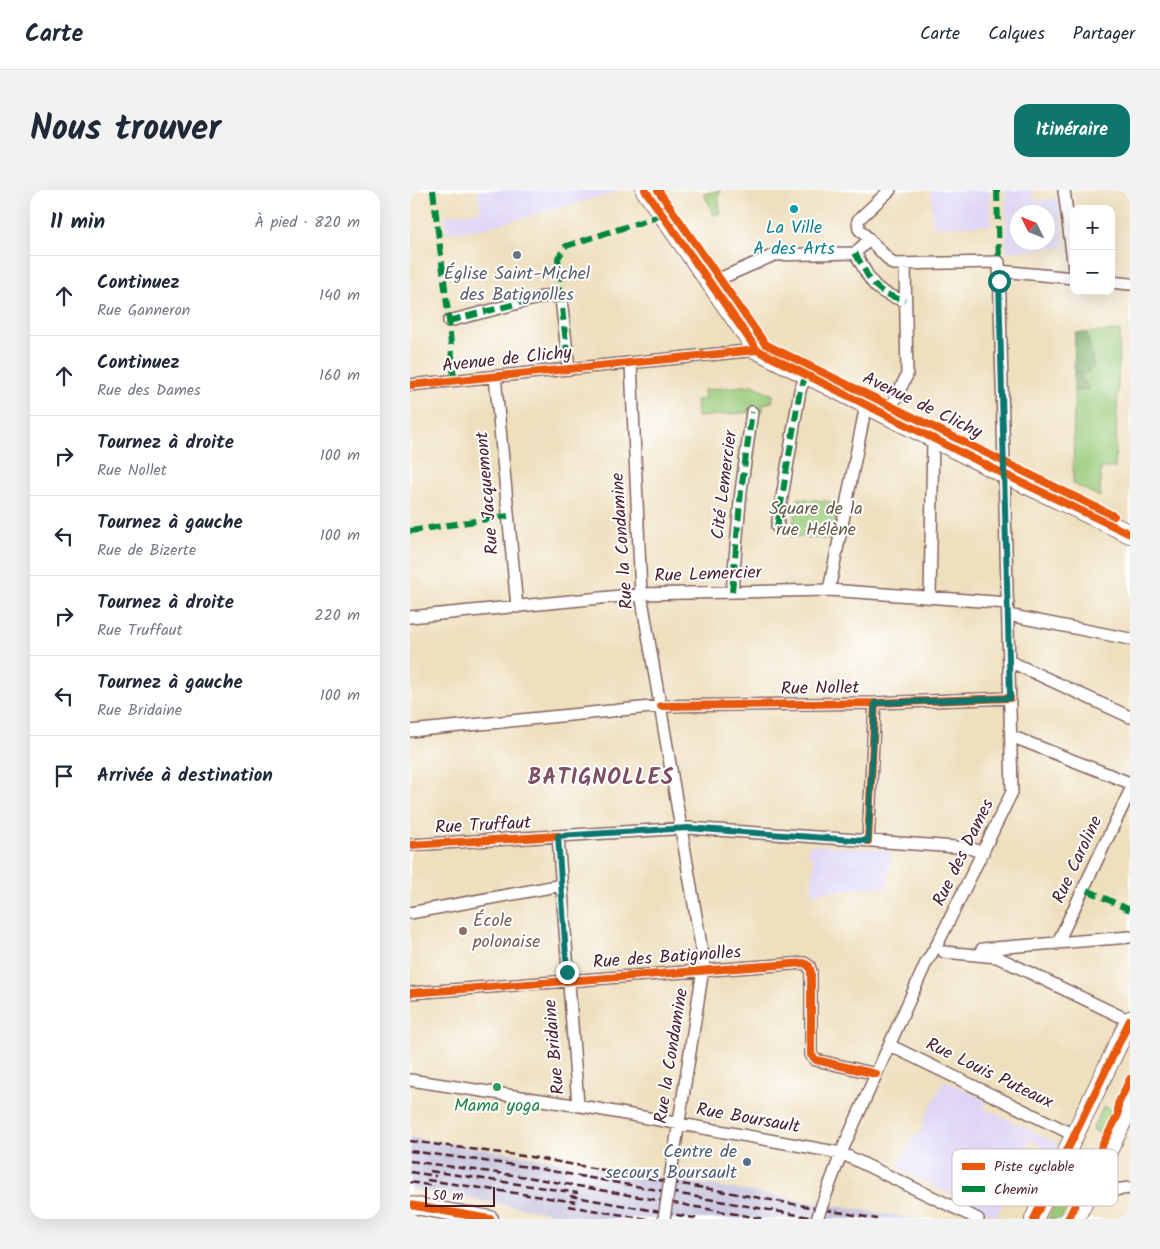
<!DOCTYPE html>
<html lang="fr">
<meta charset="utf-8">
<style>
:root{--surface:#fff;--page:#f2f2f3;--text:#1f2937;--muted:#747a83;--line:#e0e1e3;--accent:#0f766e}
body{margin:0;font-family:Kalam,sans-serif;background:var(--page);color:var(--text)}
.controls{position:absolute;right:15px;top:15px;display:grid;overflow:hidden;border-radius:10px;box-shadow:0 5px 20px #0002}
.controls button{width:45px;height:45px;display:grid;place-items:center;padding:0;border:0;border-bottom:1px solid var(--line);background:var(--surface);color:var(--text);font:25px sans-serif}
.compass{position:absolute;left:600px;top:15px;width:45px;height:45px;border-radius:50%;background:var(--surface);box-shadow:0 5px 20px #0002;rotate:313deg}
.scale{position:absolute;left:15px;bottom:12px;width:70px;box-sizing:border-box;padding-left:5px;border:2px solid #4a1f2b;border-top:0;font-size:14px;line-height:18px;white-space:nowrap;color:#4a1f2b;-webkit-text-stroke:4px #fff;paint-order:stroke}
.stop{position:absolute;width:15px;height:15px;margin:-11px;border:4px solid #0f766e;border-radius:50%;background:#fff}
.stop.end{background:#0f766e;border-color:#fff;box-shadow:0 1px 5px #0008}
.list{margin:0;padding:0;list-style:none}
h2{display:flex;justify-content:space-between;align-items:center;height:65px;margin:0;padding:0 20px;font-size:21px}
h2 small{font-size:16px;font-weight:400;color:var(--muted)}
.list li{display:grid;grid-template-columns:32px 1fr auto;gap:15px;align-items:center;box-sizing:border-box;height:80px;padding:0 20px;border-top:1px solid var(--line)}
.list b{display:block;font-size:19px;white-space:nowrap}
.list p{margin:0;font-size:16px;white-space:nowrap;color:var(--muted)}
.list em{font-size:16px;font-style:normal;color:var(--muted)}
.icon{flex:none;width:28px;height:28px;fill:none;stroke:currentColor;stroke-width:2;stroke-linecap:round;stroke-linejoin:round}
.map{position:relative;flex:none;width:720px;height:1029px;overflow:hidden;border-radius:15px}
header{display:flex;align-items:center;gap:30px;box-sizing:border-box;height:70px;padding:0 25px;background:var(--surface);border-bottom:1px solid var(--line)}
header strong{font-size:24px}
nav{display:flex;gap:28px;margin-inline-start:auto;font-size:18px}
.intro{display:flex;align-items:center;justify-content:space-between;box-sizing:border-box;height:120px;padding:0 30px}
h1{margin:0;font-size:35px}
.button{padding:12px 22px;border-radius:15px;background:var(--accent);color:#fff;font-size:18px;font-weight:700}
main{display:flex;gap:30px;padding:0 30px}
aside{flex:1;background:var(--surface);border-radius:15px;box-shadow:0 5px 20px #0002}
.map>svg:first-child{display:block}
</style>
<header>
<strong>Carte</strong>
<nav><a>Carte</a><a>Calques</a><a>Partager</a></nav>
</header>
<div class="intro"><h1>Nous trouver</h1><a class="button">Itinéraire</a></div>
<main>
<aside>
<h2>11 min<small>À pied · 820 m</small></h2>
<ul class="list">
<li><svg class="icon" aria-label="ahead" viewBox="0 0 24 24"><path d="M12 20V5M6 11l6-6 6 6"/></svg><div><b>Continuez</b><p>Rue Ganneron</p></div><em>140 m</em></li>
<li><svg class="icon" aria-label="ahead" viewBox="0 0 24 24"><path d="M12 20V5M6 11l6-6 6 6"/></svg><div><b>Continuez</b><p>Rue des Dames</p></div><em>160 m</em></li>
<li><svg class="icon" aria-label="right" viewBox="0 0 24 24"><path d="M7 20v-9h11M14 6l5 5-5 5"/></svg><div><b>Tournez à droite</b><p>Rue Nollet</p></div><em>100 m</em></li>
<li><svg class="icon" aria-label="left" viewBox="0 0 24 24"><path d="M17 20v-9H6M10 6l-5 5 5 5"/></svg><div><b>Tournez à gauche</b><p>Rue de Bizerte</p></div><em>100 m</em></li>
<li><svg class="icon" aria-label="right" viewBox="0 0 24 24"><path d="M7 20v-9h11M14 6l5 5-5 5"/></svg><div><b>Tournez à droite</b><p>Rue Truffaut</p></div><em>220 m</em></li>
<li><svg class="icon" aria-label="left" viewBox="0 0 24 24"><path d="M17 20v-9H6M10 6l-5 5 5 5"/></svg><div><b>Tournez à gauche</b><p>Rue Bridaine</p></div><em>100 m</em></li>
<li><svg class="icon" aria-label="arrive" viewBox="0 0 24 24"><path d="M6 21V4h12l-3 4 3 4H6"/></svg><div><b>Arrivée à destination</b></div></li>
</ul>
</aside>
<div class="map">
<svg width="720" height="1029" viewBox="0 0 720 1029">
<rect width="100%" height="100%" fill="#fff"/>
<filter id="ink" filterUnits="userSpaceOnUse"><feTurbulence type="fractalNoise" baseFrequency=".02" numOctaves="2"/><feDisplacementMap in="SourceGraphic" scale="10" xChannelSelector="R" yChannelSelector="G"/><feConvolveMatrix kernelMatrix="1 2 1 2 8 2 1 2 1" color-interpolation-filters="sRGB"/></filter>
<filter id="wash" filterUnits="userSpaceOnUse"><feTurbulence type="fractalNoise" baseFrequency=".0096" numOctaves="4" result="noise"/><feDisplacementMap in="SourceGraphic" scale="20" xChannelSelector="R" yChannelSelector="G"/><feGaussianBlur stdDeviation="1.12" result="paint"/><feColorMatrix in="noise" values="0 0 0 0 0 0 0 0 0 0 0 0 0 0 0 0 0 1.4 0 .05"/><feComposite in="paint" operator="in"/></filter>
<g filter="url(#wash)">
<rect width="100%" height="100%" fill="#eedfbd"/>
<!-- built -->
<path fill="#ded5f5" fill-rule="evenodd" d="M68 0H208V2L72 39 36 42 35 25 70 22Z
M521 0H580L581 35 523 37Z
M596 0H623L624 11 649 8 654 57 596 62ZM608 22H638V52H608Z
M399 655 481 660 478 696 402 703 404 668 398 667Z
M534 890 577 911 574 918 648 954 630 990 609 980 586 1027 488 978 504 945 508 946 513 938 511 936ZM620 950 639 960 628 981 609 972Z"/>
<!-- industrial -->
<path fill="#c3c1db" d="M0 947 509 1029H180L0 999Z"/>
<!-- green -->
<path fill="#9acb7a" stroke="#727552" d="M311 0 308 7 311 23 304 25 294 4Z
M710 141 705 278H691L690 307 663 294 665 143Z
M343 195 363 205 362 212 353 214V221L287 227 286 210 295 209 294 200Z
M388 308 432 313 425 350 381 346Z
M694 916 705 921 693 945 682 939Z
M651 1003 662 1009 651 1029H638Z"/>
<!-- forest -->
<path fill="#7baf6a" stroke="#62674a" d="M665 143H677V145L684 177 674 184 664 179Z
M664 181 671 185 672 192 676 193 679 199 664 201Z"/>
</g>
<g filter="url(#ink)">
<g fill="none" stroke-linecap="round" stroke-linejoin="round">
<!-- minor casing -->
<g stroke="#83625e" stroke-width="14">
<path id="minor" d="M654 0 664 79
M445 63C463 93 460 100 495 111
M589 81 664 88
M701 92 720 94
M300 93 364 65 445 63 459 50
M39 131 140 105 151 109 159 179
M221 173 231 404 294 773 260 989
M85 186 107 417
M0 195 347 160
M477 226 497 185 495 75
M367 337 390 200 396 186
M419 400 456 215
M322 402 331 301 342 222
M520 407 523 249
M598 425 720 449
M0 427 231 404 419 400 598 413
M599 471 720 527
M0 541 251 516 465 513 600 508
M601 546 720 593
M148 646 168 915
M458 651 465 513
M0 655 278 638 560 658 573 663
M0 723 152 695
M647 754 720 601
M572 759 720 747
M534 762 587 767 720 831
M0 803 394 773 399 776 401 782V865L406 870 466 884
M479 855 664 945
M0 890 177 917 431 963 568 1029
M677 1003 720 998
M412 1015 434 956 516 773 528 753 602 602 589 72 483 74 449 39 448 30 480 0"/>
</g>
<!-- secondary casing -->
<g stroke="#83625e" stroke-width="19">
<path id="secondary" d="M0 1015 80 1029"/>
</g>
<!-- primary casing -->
<g stroke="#83625e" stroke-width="20">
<path id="primary" d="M235 0 347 160 594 284 720 344
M624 1029 720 830
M665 1029 720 916"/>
</g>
<!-- minor -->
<use href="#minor" stroke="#fff" stroke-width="11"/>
<!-- secondary -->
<use href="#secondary" stroke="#fff" stroke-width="16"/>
<!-- primary -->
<use href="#primary" stroke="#fff" stroke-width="18"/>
<!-- rail -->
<path stroke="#4a1f2b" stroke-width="2.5" stroke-dasharray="8 4" stroke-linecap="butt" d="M0 951 121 967 467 1029
M0 961 119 977 410 1029
M0 971 117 987 354 1029
M20 981 168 1003
M0 982 26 986
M17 990 166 1012
M0 992 24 996
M160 1006 290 1029
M158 1016 237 1029"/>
<!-- minor-bridge casing -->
<g stroke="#83625e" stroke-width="14" stroke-linecap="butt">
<path id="minor-bridge" d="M254 1029 260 989
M407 1029 412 1015"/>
</g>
<!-- minor-bridge -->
<use href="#minor-bridge" stroke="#fff" stroke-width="11"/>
<!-- quiet -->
<path stroke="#00873e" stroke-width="6" stroke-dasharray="12 6" stroke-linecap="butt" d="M23 0 39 131 44 191
M587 0 589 72
M445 63C463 93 460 100 495 111
M151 109 148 68 156 56 253 25
M39 131 140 105 151 109 159 179
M367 337 390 200 396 186
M0 341 98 326
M322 402 331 301 342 222
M677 700 720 720"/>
<!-- cycleway casing -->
<g stroke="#fff" stroke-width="11">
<path id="cycleway" d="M235 0 347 160
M248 0 355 154 704 326
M0 195 347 160 594 284 720 344
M251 516 465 513 600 508
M458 651 465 513
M0 655 148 646
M0 803 394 773 399 776 401 782V865L406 870 466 884
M0 1015 80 1029
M624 1029 720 830
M658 1029 676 993V986L708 925V914L720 889"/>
</g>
<!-- cycleway -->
<use href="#cycleway" stroke="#e8590c" stroke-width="8"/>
</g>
</g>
<g fill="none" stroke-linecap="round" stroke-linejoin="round" filter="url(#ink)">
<!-- route -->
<path stroke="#0f766e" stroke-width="6" d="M157 782 148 646 278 638 458 651 465 513 600 508 589 91"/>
</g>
<!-- markers -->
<circle fill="#0f9aa8" stroke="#fff" stroke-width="2" cx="384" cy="19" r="5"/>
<circle fill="#6b7280" stroke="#fff" stroke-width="2" cx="107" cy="65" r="5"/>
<circle fill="#8d6e63" stroke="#fff" stroke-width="2" cx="53" cy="741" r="5"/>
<circle fill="#2e9e5b" stroke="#fff" stroke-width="2" cx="87" cy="897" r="5"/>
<circle fill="#5c6f8a" stroke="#fff" stroke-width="2" cx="337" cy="972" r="5"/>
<g text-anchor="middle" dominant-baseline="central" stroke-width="4" stroke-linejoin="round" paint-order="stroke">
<!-- culture labels -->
<g font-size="18" fill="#0d838f" stroke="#fff">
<text x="384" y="38">La Ville<tspan x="384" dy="21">A des Arts</tspan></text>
</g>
<!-- worship labels -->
<g font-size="18" fill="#5b616d" stroke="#fff">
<text x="107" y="84">Église Saint-Michel<tspan x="107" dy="21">des Batignolles</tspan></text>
</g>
<!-- street labels -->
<g font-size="18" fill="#4a1f2b" stroke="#fff">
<text transform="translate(97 170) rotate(-6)">Avenue de Clichy</text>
<text transform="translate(512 216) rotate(26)">Avenue de Clichy</text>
<text transform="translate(315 295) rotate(-83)">Cité Lemercier</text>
<text transform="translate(78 303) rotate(-95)">Rue Jacquemont</text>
<text transform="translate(213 351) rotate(-94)">Rue la Condamine</text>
<text transform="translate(298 385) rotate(-2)">Rue Lemercier</text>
<text transform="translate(410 499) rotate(-1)">Rue Nollet</text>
<text transform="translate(73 636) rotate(-3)">Rue Truffaut</text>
<text transform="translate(554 663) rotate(-64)">Rue des Dames</text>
<text transform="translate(668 670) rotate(-65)">Rue Caroline</text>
<text transform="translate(257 768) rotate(-4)">Rue des Batignolles</text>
<text transform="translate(145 857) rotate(-95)">Rue Bridaine</text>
<text transform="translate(262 866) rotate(-81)">Rue la Condamine</text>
<text transform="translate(579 884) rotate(26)">Rue Louis Puteaux</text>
<text transform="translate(338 929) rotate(10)">Rue Boursault</text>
</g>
<!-- park labels -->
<g font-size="18" fill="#665b47" stroke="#fff">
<text x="406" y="319">Square de la<tspan x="406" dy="21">rue Hélène</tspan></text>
</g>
<!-- education labels -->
<g font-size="18" fill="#785e54" stroke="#fff" text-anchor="start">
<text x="63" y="731">École<tspan x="63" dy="21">polonaise</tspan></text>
</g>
<!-- leisure labels -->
<g font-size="18" fill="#27864d" stroke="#fff">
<text x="87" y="916">Mama yoga</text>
</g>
<!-- service labels -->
<g font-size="18" fill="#4e5e75" stroke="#fff" text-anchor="end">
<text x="327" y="962">Centre de<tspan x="327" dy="21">secours Boursault</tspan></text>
</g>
<!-- district labels -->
<g font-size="22" font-weight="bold" letter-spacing="1" fill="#7c4f64" stroke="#fff">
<text x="191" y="588">BATIGNOLLES</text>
</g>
</g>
<!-- legend -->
<rect x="542" y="959" width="166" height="57" rx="8" fill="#fff" stroke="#c9bcbf" stroke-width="1"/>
<rect x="552" y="973" width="23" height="7" fill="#e8590c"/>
<rect x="552" y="996" width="23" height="6" fill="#00873e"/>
<g font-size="14" fill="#4a1f2b">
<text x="584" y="981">Piste cyclable</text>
<text x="584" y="1004">Chemin</text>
</g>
</svg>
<div class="controls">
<button>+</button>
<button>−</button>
</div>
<svg class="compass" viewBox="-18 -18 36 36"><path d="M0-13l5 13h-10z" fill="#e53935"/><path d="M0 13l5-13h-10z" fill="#747a83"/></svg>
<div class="scale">50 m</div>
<div class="stop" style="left:589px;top:91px"></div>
<div class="stop end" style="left:157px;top:782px"></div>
</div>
</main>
